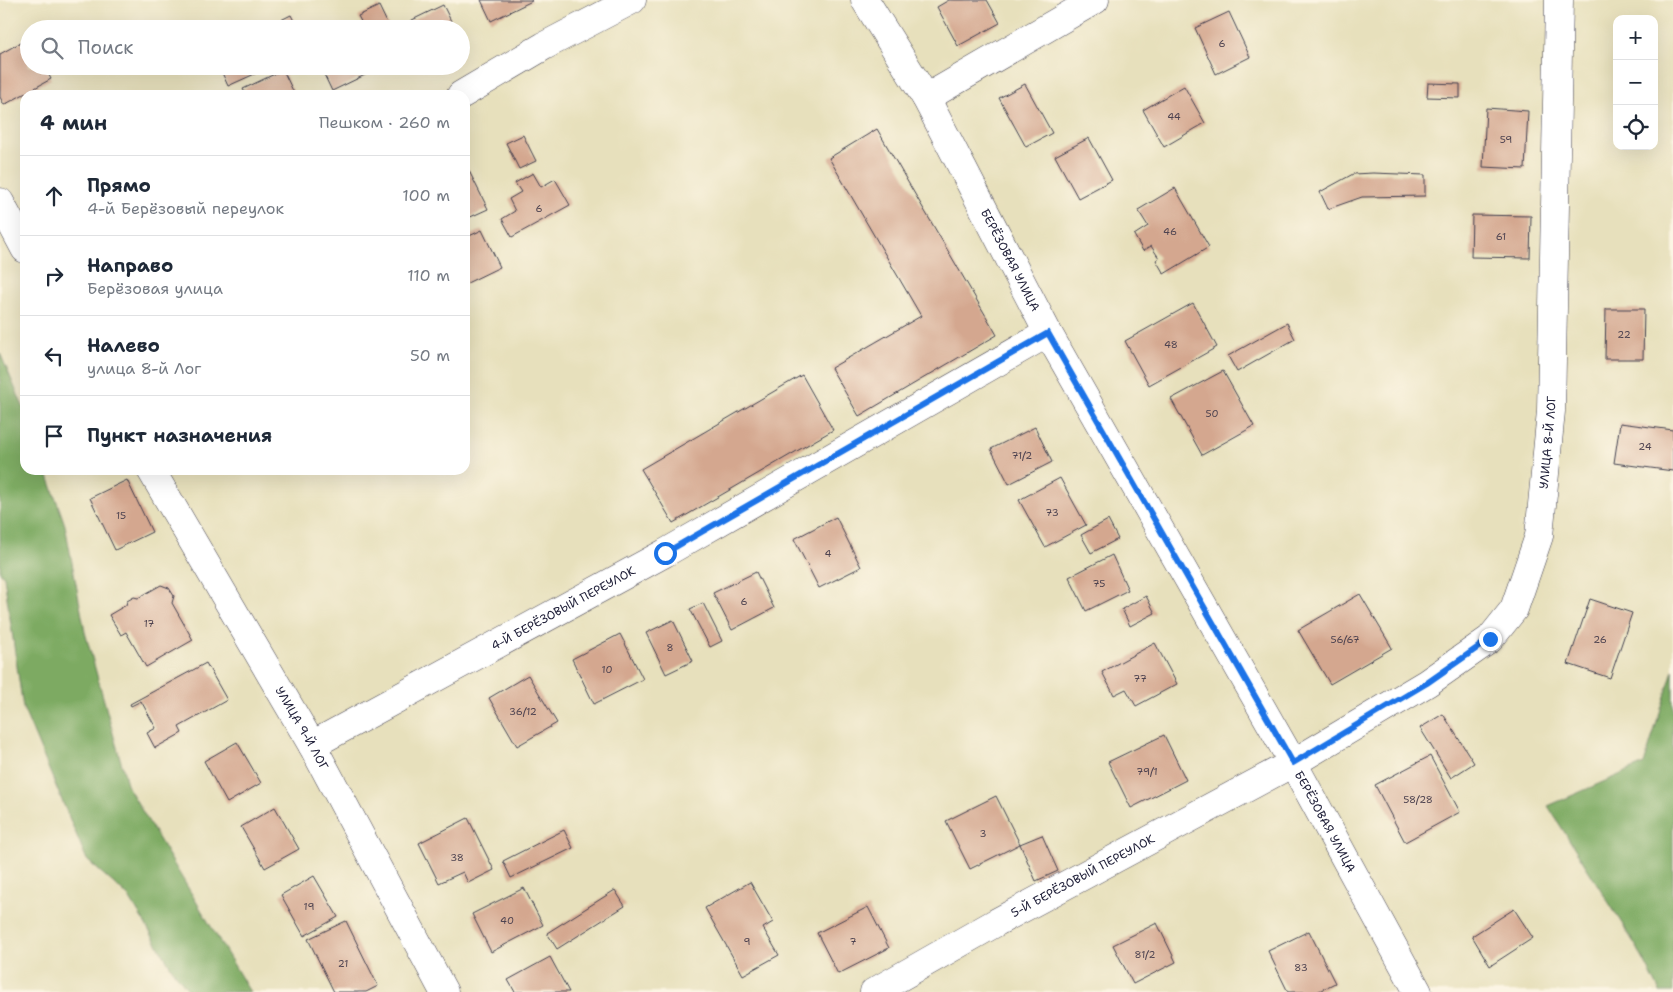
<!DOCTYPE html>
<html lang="ru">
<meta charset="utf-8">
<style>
:root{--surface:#fff;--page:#f6f6f7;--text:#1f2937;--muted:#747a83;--line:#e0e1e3}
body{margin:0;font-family:"Shantell Sans",sans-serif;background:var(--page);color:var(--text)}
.controls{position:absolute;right:15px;top:15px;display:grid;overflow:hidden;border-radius:10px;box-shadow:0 5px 20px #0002}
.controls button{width:45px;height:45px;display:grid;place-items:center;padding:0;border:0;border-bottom:1px solid var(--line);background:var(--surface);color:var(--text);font:25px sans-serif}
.stop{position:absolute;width:15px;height:15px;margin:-11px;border:4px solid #1a73e8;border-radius:50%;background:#fff}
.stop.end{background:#1a73e8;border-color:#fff;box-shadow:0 1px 5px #0008}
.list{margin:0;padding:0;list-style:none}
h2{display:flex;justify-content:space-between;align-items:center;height:65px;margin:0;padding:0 20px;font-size:21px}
h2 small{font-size:16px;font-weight:400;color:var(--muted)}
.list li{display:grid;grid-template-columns:32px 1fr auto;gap:15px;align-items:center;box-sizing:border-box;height:80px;padding:0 20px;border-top:1px solid var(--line)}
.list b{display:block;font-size:19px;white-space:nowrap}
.list p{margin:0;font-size:16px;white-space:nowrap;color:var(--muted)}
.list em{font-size:16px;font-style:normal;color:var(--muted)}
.icon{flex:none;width:28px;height:28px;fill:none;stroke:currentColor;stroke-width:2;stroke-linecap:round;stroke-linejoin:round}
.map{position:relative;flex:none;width:1673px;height:992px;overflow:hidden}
.search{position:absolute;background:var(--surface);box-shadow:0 5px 20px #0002;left:20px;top:20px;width:450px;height:55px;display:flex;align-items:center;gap:12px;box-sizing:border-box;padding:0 18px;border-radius:28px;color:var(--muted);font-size:19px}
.panel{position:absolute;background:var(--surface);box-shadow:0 5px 20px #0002;left:20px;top:90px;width:450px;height:385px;border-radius:15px}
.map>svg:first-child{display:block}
</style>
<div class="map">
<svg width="1673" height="992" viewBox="0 0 1673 992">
<rect width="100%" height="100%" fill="#fcf5e5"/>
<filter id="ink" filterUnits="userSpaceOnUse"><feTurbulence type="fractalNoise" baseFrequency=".02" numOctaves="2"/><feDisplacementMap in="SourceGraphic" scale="10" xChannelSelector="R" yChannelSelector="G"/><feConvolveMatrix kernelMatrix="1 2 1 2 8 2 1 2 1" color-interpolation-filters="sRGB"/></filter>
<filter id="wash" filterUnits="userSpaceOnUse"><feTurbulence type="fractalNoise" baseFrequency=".0096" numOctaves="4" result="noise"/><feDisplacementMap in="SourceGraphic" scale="20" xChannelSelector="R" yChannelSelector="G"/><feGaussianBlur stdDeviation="1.12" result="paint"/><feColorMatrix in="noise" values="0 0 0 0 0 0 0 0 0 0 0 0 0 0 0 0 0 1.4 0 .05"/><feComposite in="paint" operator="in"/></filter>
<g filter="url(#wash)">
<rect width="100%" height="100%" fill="#e7e0bc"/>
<!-- forest -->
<path fill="#7daa62" stroke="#50664e" d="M0 353 25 411V470H46L65 525 85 632 128 787 250 992H190L174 972 129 897 87 860 23 708 4 577 0 572Z
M1673 670V992H1660L1638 949 1548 806 1644 764Z"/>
<g id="blocks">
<!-- building -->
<path fill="#d4a78f" d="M481 0H531L532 1 491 21Z
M949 0H987L1000 23 958 46 937 7Z
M443 5 455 29H414L410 21Z
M379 6 390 29H365L358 16Z
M1229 12 1250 57 1216 74 1195 28Z
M291 15 298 29H263Z
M29 38V66H44L51 79 4 105 0 97V54Z
M219 66H256L259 72 228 86Z
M320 66H363L367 74 332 91Z
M283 70 295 95H246L243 89Z
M1428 83 1460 84V98L1427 97Z
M1025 84 1052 133 1026 147 999 98Z
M1184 86 1205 123 1164 147 1143 110Z
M1486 108 1528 111 1525 169 1483 167Z
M877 129 997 335 859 416 831 368 921 316 829 158Z
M523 135 536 161 519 169 506 143Z
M1089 138 1112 180 1078 198 1055 156Z
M468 169 488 209 466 219 465 171Z
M533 173 541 187 555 179 570 205 512 237 502 219 515 211 509 199 521 192 515 183Z
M1373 173 1425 175V196L1362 197 1328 209 1320 192 1353 174Z
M1175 188 1209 247 1164 274 1156 260 1159 258 1151 246 1143 251 1134 235 1148 226 1138 210Z
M1472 215 1531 216 1530 258 1471 257Z
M482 230 500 267 465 284V238Z
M1193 303 1217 347 1149 385 1125 341Z
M1606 309H1644L1643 359H1605Z
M1287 323 1295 339 1237 372 1228 356Z
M1223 371 1254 426 1202 455 1171 399Z
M802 375 833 430 673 523 641 469Z
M1620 423 1673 430V471L1614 463Z
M1035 427 1052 462 1009 484 991 449Z
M1060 478 1086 525 1045 547 1019 500Z
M127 480 152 532 115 550 90 498Z
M836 517 861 567 819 588 794 539Z
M1108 520 1118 539 1091 553 1081 535Z
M1112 555 1128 590 1086 611 1069 577Z
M756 572 774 608 732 630 713 593Z
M161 585 169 588 174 596 172 603 193 640 146 667 126 632 121 635 109 615 126 605 127 601 134 597 138 598Z
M1360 594 1392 648 1330 684 1298 630Z
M1146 596 1155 613 1130 626 1122 609Z
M1590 599 1632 613 1610 678 1568 664Z
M703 603 722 641 710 647 690 609Z
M673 620 693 661 666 674 646 633Z
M620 634 643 679 594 704 572 659Z
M1155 643 1177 684 1136 706 1126 689 1114 695 1102 672Z
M206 663 227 700 179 727 182 733 155 748 147 733 156 728 141 701 131 706 130 704Z
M528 675 557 723 517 746 489 698Z
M1443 714 1474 763 1451 778 1420 728Z
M1164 735 1186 780 1131 808 1108 762Z
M237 742 261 783 227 803 204 761Z
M1430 756 1460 812 1405 842 1375 785Z
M996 796 1020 844 970 869 946 821Z
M275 807 299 849 265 868 241 827Z
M468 818 494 870 468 883 463 872 439 883 419 843Z
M564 830 573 848 511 878 503 861Z
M1042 835 1058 871 1036 881 1020 844Z
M314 876 338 917 304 936 281 895Z
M750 882 773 922 763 928 779 955 743 975 705 908Z
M524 888 543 925 491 952 472 914Z
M615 890 625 906 557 949 547 933Z
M868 907 889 948 838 974 817 933Z
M1514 909 1533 938 1490 966 1472 936Z
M346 921 378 986 366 992H334L308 939Z
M1157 923 1176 962 1133 984 1113 945Z
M1309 931 1335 983 1317 992H1288L1268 951Z
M550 957 569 992H515L508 980Z"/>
</g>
</g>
<g filter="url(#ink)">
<use href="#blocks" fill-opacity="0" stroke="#403e4e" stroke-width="1"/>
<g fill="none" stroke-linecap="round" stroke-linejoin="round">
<!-- street casing -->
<g stroke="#403e4e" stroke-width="29">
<g id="street">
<path id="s1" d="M865 0 926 98 1048 333 1293 763 1418 992"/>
<path d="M461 95 544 46 632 0"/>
<path d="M926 98 1095 0"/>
<path d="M0 202 25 249"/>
<path id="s2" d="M151 470 312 745 444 992"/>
<path id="s3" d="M312 745 665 553 1048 333"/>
<path id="s4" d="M874 992 997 922 1293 763 1427 683 1490 639 1514 609 1539 536 1551 411 1559 0"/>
</g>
</g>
<!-- street -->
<use href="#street" stroke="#fff" stroke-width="28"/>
</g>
</g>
<g fill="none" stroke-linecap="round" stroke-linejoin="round" filter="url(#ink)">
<!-- route -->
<path stroke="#1a73e8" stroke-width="6" d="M665 553 1048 333 1293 763 1427 683 1490 639"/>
</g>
<g text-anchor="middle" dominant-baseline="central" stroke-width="5" stroke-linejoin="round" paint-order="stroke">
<!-- number labels -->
<g font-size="10" fill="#4e4350">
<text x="1222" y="43">6</text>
<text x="1174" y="116">44</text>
<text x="1506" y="139">59</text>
<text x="539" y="208">6</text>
<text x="1170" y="231">46</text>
<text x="1501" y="236">61</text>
<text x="1624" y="334">22</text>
<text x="1171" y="344">48</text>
<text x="1212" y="413">50</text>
<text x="1645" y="446">24</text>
<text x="1022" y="455">71/2</text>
<text x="1052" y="512">73</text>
<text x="121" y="515">15</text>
<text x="828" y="553">4</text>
<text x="1099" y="583">75</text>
<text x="744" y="601">6</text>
<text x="149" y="623">17</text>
<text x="1345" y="639">56/67</text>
<text x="1600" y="639">26</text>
<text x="670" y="647">8</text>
<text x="607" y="669">10</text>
<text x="1140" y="678">77</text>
<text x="523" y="711">36/12</text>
<text x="1147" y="771">79/1</text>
<text x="1418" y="799">58/28</text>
<text x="983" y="833">3</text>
<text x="457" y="857">38</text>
<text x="309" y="906">19</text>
<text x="507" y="920">40</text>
<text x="747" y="941">9</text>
<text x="853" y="941">7</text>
<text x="1145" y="954">81/2</text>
<text x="343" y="963">21</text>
<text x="1301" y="967">83</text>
</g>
<!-- street labels -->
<g font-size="12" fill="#22223b" stroke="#fcf5e5">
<text stroke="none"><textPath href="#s1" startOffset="298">БЕРЁЗОВАЯ УЛИЦА</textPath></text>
<text stroke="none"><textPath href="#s4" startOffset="920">УЛИЦА 8-Й ЛОГ</textPath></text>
<text stroke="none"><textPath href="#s3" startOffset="286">4-Й БЕРЁЗОВЫЙ ПЕРЕУЛОК</textPath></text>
<text stroke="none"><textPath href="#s2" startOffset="299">УЛИЦА 9-Й ЛОГ</textPath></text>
<text stroke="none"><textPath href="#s1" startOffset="942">БЕРЁЗОВАЯ УЛИЦА</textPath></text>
<text stroke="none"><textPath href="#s4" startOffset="239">5-Й БЕРЁЗОВЫЙ ПЕРЕУЛОК</textPath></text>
</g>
</g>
</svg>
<div class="controls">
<button>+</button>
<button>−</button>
<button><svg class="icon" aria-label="locate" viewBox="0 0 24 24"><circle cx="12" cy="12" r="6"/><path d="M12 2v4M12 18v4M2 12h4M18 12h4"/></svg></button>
</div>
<div class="stop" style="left:665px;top:553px"></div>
<div class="stop end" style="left:1490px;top:639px"></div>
<div class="search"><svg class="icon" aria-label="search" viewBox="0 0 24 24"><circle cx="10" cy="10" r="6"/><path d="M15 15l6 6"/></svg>Поиск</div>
<section class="panel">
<h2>4 мин<small>Пешком · 260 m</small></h2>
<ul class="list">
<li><svg class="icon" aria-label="ahead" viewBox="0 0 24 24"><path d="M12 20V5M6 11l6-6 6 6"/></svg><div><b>Прямо</b><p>4-й Берёзовый переулок</p></div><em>100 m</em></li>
<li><svg class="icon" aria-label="right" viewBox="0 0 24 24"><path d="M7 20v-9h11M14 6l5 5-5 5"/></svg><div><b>Направо</b><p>Берёзовая улица</p></div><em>110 m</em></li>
<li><svg class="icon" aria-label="left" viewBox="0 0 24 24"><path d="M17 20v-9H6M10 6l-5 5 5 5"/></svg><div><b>Налево</b><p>улица 8-й Лог</p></div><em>50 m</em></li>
<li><svg class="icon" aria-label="arrive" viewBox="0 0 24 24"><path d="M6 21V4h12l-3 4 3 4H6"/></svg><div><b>Пункт назначения</b></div></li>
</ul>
</section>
</div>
